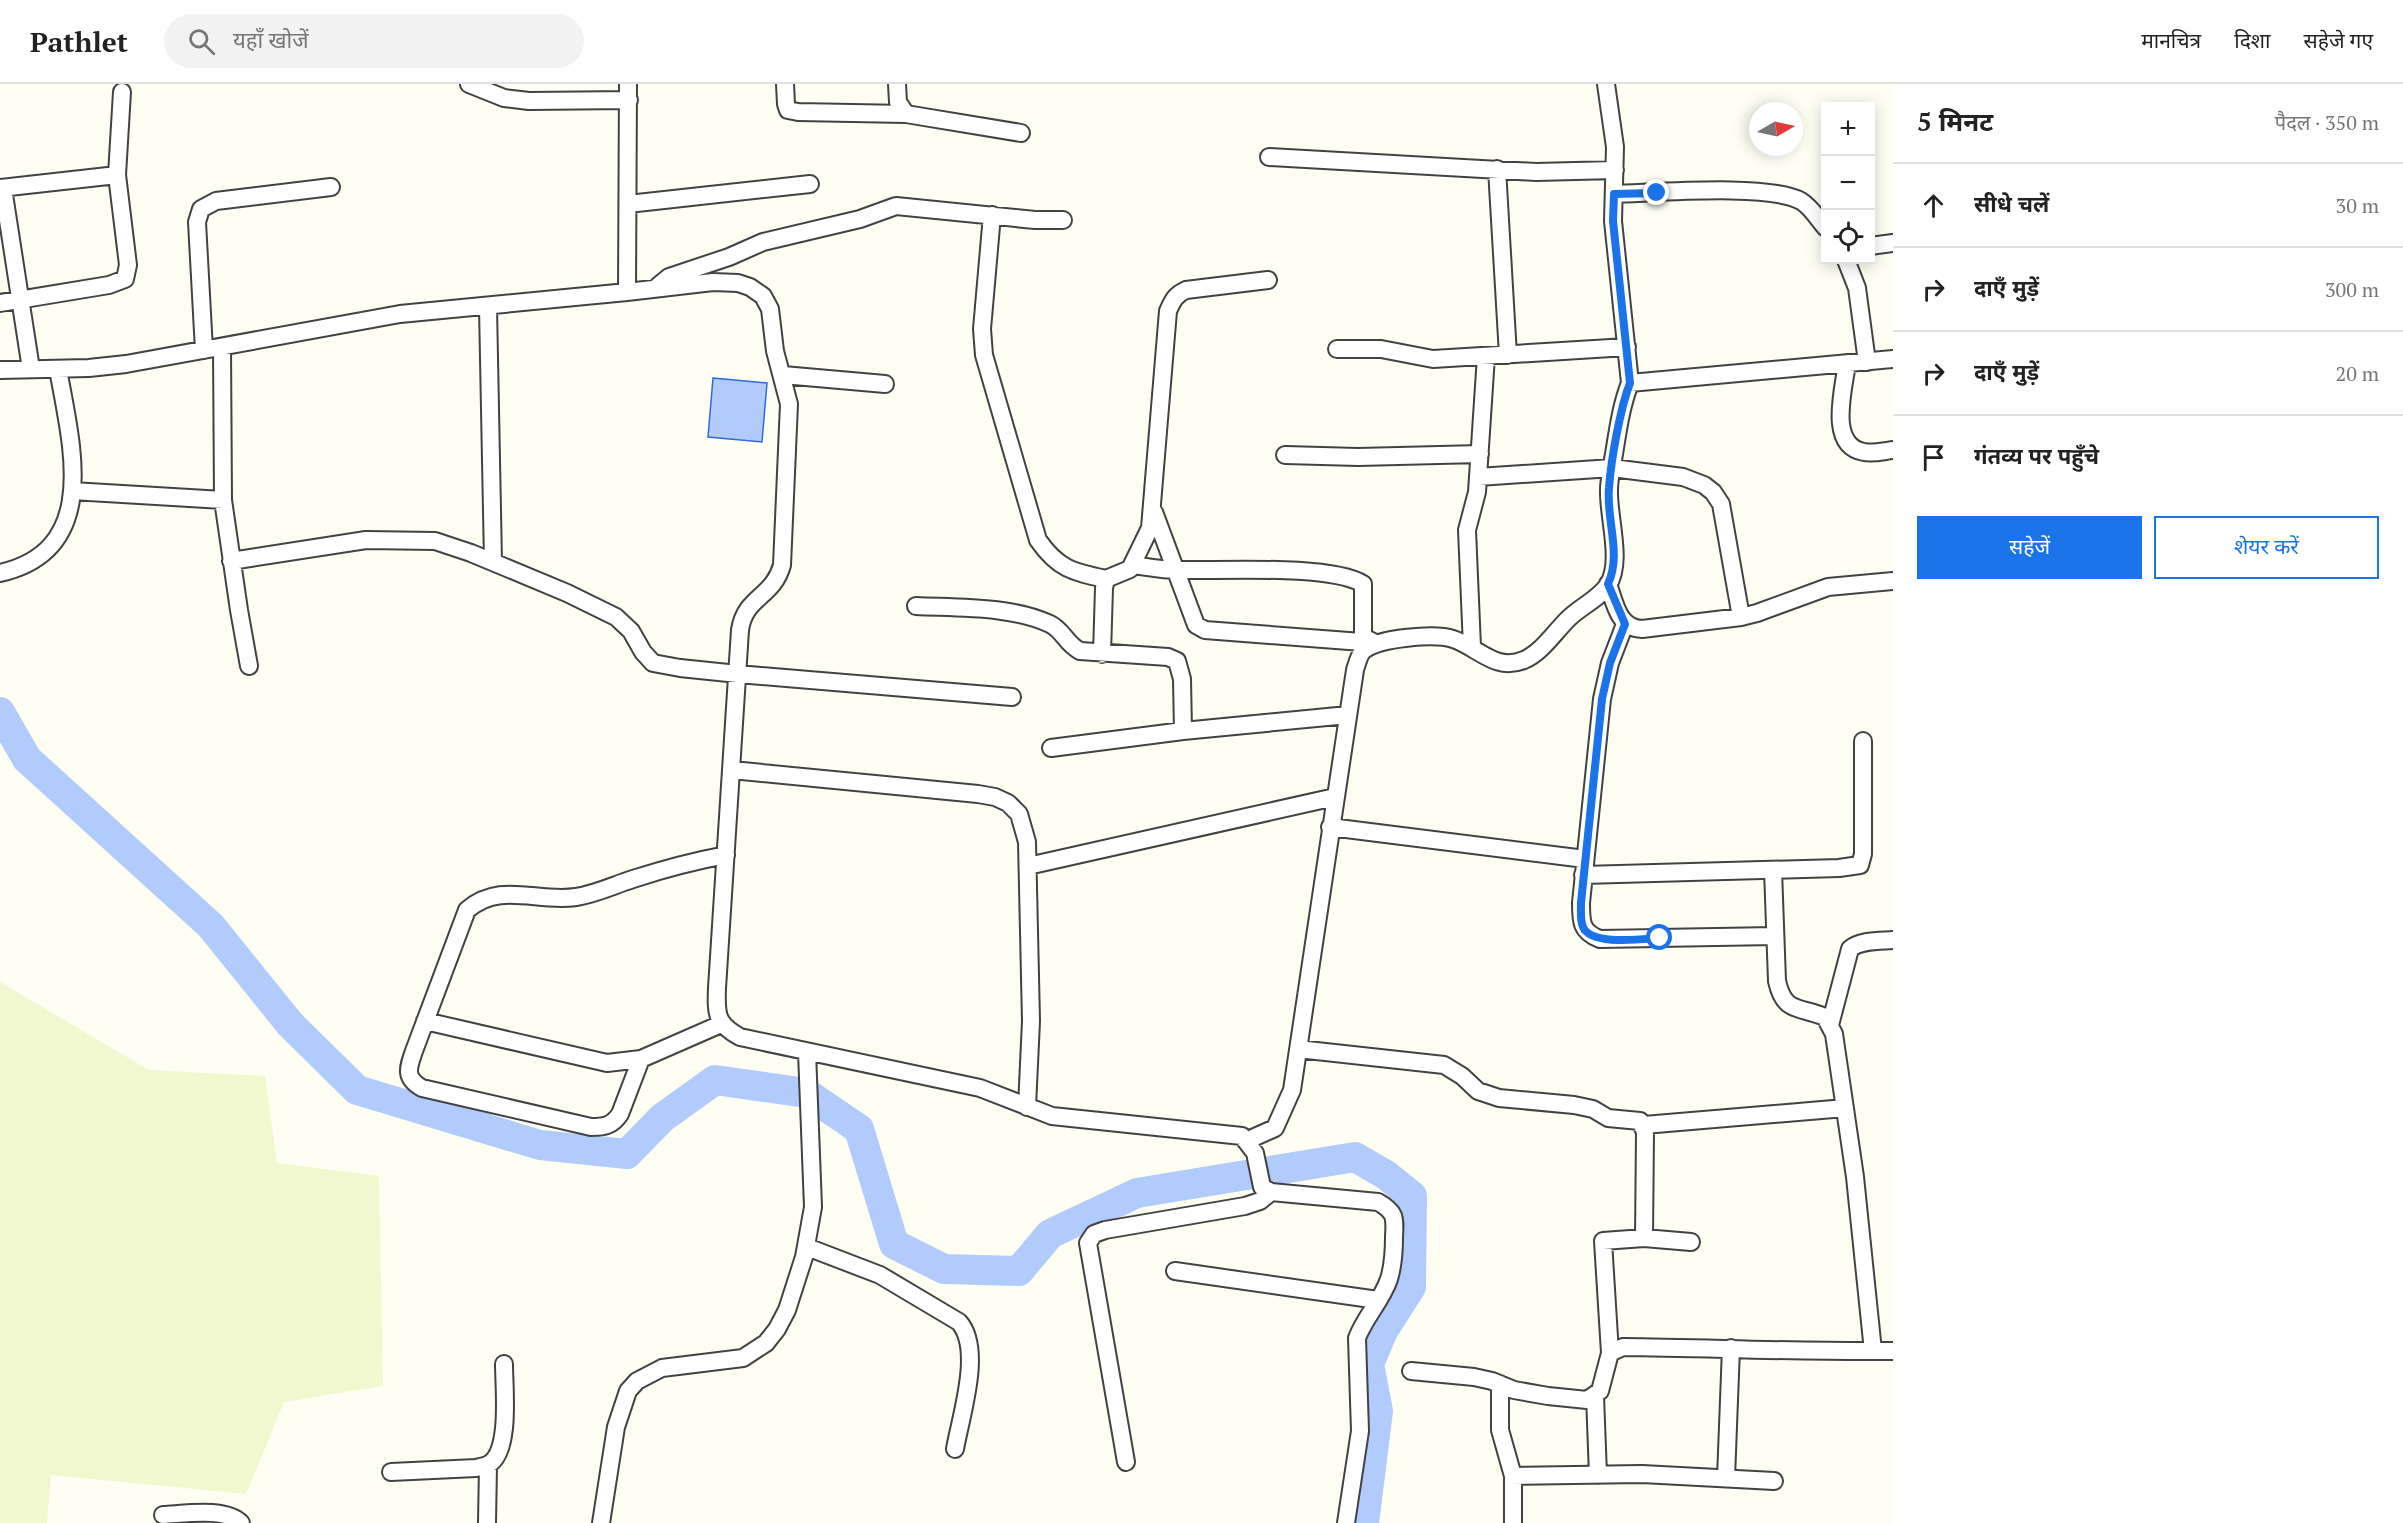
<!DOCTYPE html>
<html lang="hi">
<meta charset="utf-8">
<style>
:root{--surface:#fff;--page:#f2f2f2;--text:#222;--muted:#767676;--line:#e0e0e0;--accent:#1a73e8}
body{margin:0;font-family:"PT Serif","Noto Sans Devanagari",serif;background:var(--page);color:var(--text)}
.controls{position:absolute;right:18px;top:18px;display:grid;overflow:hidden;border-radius:0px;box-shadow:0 3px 15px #0003}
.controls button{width:54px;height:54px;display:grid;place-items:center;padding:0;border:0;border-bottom:2px solid var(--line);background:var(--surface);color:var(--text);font:30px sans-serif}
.compass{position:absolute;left:1749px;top:18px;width:54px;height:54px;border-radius:50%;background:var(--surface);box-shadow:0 3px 15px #0003;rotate:81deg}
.stop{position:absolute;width:18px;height:18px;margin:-14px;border:4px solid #1a73e8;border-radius:50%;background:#fff}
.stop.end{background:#1a73e8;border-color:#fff;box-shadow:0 2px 6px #0008}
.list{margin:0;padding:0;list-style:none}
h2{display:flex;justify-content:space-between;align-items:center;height:78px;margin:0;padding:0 24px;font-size:26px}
h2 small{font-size:20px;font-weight:400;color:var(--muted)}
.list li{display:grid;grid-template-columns:39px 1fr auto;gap:18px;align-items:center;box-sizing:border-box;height:84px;padding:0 24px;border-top:2px solid var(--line)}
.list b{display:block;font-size:22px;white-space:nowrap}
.list em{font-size:20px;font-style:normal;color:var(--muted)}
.actions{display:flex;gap:12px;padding:18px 24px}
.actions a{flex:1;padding:14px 0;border:2px solid var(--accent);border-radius:0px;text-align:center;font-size:21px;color:var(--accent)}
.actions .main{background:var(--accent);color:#fff}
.icon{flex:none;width:33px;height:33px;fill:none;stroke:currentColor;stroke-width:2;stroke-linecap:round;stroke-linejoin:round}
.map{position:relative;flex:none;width:1893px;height:1439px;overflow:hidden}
header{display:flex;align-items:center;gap:36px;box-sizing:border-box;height:84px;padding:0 30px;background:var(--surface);border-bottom:2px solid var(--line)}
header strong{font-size:28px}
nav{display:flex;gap:33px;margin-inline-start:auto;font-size:21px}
.search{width:420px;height:54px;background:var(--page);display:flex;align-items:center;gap:15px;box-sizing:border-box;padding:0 21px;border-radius:33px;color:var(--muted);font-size:22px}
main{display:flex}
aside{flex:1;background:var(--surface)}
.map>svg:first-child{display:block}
</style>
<header>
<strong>Pathlet</strong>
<div class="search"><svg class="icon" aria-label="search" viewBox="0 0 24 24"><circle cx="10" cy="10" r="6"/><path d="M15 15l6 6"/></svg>यहाँ खोजें</div>
<nav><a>मानचित्र</a><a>दिशा</a><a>सहेजे गए</a></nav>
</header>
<main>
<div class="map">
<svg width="1893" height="1439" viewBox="0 0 1893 1439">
<rect width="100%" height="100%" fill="#fefff2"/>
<!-- farmland -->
<path fill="#f1f8cf" d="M0 898 149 986 265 992 277 1079 379 1092 383 1302 284 1318 246 1410 51 1391 47 1439H0Z"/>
<!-- water -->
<path fill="#b1ccfc" stroke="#3169da" stroke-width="1.5" d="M713 294 767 299 762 358 708 353Z"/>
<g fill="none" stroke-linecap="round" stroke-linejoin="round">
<!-- river -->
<path stroke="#b1ccfc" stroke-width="30" d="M0 628 27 675 211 842 290 940 357 1006 540 1061 627 1070 662 1034 715 996 806 1009 859 1045 894 1160 944 1185 1019 1187 1050 1150 1137 1109 1355 1073 1386 1091 1412 1112 1411 1203 1383 1247 1369 1280 1378 1327 1364 1439"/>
<!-- minor casing -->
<g stroke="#424242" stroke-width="20">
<path id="minor" d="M469 0 504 14 529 17 629 16
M785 0 786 20 788 26 798 28 906 30
M897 0 898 18 906 30 1021 49
M1606 0 1615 63 1613 137 1630 299
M1269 73 1536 88 1615 86
M1497 85 1508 271
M0 104 117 91
M3 104 31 285
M1614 110C1655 109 1768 99 1801 117 1811 123 1818 135 1826 144
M628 120 810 100
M992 131 982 245 984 271 1038 456C1058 485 1073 488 1106 495
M1870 162 1893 159
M1846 176 1857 204 1867 278
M658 202 669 193 729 173 763 158 860 135 896 122 1035 136H1063
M627 208 713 198 738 199 750 203 763 212 770 225 775 267 789 320 782 481C773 514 745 512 740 546L717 904C716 930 716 940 740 953L980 1004 1052 1032 1242 1052 1255 1069 1262 1103 1271 1108 1378 1118C1396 1128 1395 1134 1394 1153 1394 1167 1393 1182 1389 1195 1382 1216 1365 1233 1357 1254L1360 1347 1346 1439
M0 219 109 201 125 195 128 181 117 91 122 8
M488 223 493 478
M222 263 223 416 239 526 249 582
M1337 265H1381L1433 275 1627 263
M204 266 197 138 201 125 216 117 331 103
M1847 279C1844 304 1827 362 1864 368 1873 370 1884 367 1893 366
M0 286 89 284 126 280 400 230 627 208 628 0
M783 291 885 300
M1285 371 1358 373 1480 370
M1478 393 1612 384 1683 393 1704 401 1713 408 1721 420 1741 533
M72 407 223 416
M1154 428 1196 541 1205 546 1375 559
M231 477 366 456 435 457 471 469 567 509 616 533 631 547 643 568 653 579 680 584 738 590 1012 613
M1133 481C1148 483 1163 486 1179 486 1222 487 1330 480 1363 500V553L1375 559
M0 489C102 466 71 360 58 285
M1608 500C1615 519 1618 544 1642 545L1741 533 1757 529 1828 503 1893 497
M916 522C958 524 1012 522 1050 540 1063 546 1066 560 1080 567L1168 573 1177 577 1182 595 1183 647
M1625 540 1610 579 1602 615 1581 819C1581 838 1581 848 1600 855L1775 852
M1472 563 1467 446 1477 408 1486 272
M1102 570 1104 504 1106 495 1130 485 1150 444 1168 227C1173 216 1175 211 1186 206L1268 196
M1051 664 1183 647 1348 631
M732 686 978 710 995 713 1008 719 1019 730 1027 758 1031 937 1027 1023
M1330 743 1585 775
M1028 782 1335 713
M1773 786 1777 897C1784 929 1798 922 1825 933L1834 950 1855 1093 1873 1267
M1583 791 1839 784 1860 781 1863 770V657
M425 937 607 979 641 975 721 940
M1830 941 1850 865C1860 856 1880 857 1893 856
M1298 965 1444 981 1462 992 1478 1007 1499 1014 1574 1021 1593 1025 1608 1034 1640 1037 1645 1048 1644 1154
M641 975 620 1030C612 1042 604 1043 591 1043L422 1004C404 994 408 984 414 967L467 826C500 797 537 819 576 813 596 810 614 801 633 795 664 785 694 777 726 771
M1644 1041 1845 1024
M1246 1057 1275 1044 1292 1006 1355 586C1357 580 1359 570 1364 566 1379 554 1435 549 1453 555 1478 563 1495 588 1524 576 1541 569 1554 549 1567 536 1579 523 1598 516 1608 501 1623 478 1608 433 1609 406 1609 395 1612 382 1614 370 1618 346 1621 322 1630 299L1893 275
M807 1163 880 1191 959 1238C983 1265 961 1331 955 1365
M1175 1187 1378 1216
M1610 1269 1603 1157 1644 1154 1691 1158
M1411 1287 1474 1293 1492 1297 1514 1306 1548 1312 1587 1316 1600 1307 1610 1269 1623 1263C1713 1264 1803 1268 1893 1267
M1500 1300V1346L1513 1392V1439
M1595 1312 1598 1391
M1126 1378 1088 1159 1094 1150 1105 1146 1245 1122 1260 1117 1271 1108
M391 1388 476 1384C480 1383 486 1382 489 1380 511 1367 504 1304 504 1280
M1513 1392 1642 1390 1774 1397
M1726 1394 1731 1264
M163 1431C184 1430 226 1423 241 1439
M487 1439 488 1381
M601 1439 616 1343 628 1307 637 1297 662 1284 743 1274 766 1259 777 1245 787 1226 804 1173 813 1123 807 968"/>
</g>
<!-- minor -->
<use href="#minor" stroke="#fff" stroke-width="16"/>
</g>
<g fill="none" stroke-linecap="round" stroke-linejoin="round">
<!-- route -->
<path stroke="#1a73e8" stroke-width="8" d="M1657 109 1614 110 1613 137 1630 299C1620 325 1611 376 1609 404 1606 436 1622 470 1608 500L1625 540 1610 579 1602 615 1581 819C1581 827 1580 836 1583 843 1591 862 1642 855 1660 854"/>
</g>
</svg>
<div class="controls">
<button>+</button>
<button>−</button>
<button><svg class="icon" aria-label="locate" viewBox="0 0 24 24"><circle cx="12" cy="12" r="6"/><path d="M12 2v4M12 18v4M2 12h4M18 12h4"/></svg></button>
</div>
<svg class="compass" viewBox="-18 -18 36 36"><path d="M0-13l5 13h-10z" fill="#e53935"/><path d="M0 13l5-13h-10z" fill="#767676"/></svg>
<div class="stop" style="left:1660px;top:854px"></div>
<div class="stop end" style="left:1657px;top:109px"></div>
</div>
<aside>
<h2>5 मिनट<small>पैदल · 350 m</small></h2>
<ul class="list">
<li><svg class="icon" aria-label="ahead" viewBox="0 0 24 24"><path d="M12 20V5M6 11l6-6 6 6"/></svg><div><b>सीधे चलें</b></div><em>30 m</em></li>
<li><svg class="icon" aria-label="right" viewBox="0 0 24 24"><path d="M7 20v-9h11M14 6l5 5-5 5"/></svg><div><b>दाएँ मुड़ें</b></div><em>300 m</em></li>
<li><svg class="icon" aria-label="right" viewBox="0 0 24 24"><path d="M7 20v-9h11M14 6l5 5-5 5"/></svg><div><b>दाएँ मुड़ें</b></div><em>20 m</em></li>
<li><svg class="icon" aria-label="arrive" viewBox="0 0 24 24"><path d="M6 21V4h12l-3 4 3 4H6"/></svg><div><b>गंतव्य पर पहुँचे</b></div></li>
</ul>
<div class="actions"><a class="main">सहेजें</a><a>शेयर करें</a></div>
</aside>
</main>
